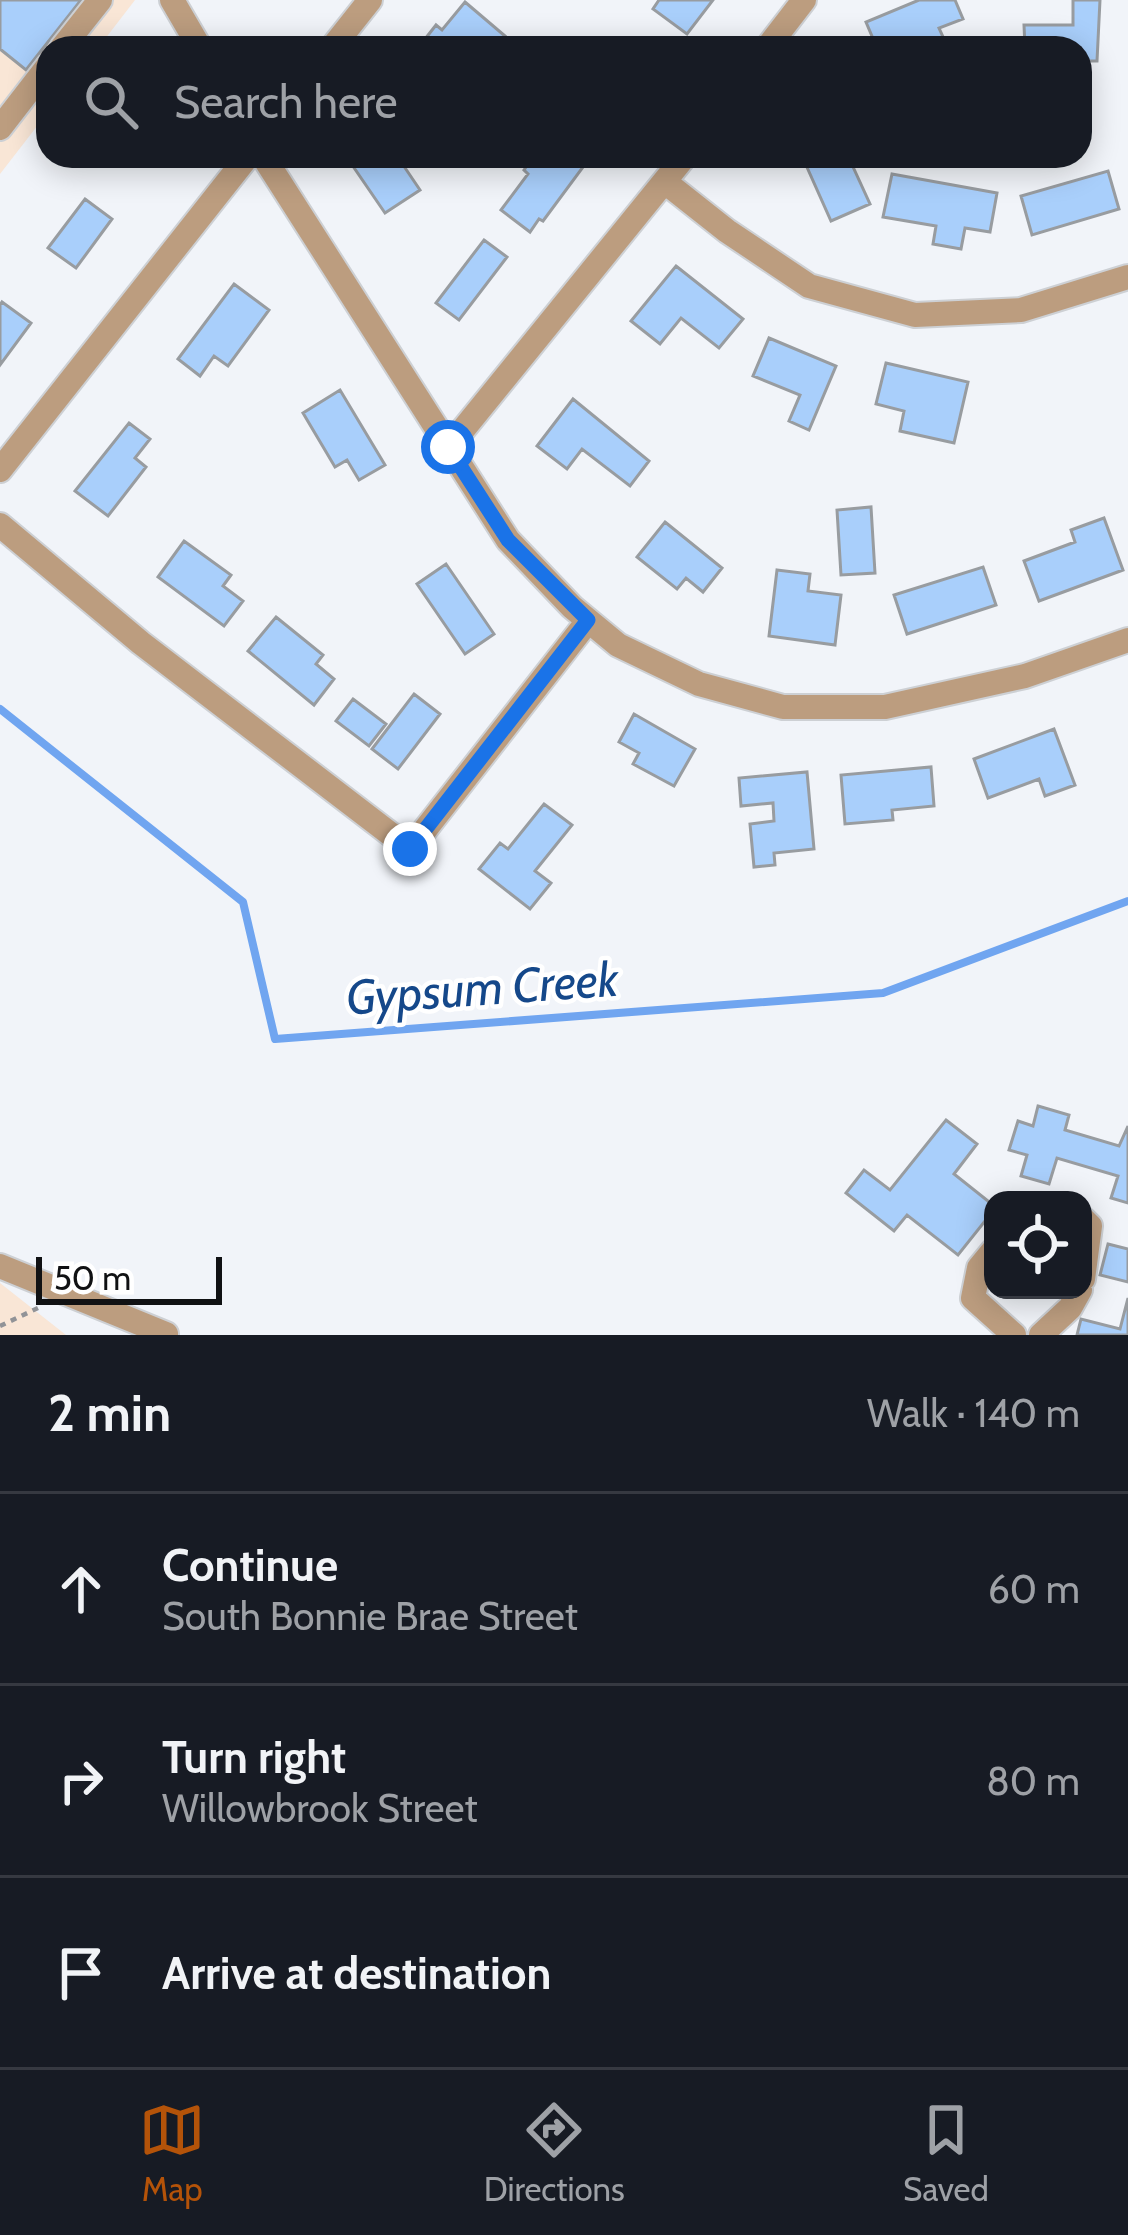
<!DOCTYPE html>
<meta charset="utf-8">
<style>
:root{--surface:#171b24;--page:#20242c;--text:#f1f3f6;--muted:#9ea1a6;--line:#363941;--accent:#b45309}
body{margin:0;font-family:Cabin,sans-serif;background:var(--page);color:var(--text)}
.controls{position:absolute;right:36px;bottom:36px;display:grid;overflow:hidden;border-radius:24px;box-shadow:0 6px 30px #0003}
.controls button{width:108px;height:108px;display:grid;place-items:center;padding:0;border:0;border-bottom:3px solid var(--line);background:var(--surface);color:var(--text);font:60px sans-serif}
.scale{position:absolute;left:36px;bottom:30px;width:186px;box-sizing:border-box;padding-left:12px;border:6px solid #101113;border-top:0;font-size:33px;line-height:42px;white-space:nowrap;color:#101113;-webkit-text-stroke:9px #fff;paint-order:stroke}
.stop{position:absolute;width:36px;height:36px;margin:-27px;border:9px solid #1a73e8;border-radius:50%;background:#fff}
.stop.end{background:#1a73e8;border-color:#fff;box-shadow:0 3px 12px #0008}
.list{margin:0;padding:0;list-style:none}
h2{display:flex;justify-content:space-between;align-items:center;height:156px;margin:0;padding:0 48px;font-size:51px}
h2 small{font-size:39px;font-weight:400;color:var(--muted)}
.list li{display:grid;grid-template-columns:78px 1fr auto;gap:36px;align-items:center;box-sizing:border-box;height:192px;padding:0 48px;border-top:3px solid var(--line)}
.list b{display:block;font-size:45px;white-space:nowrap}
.list p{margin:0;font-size:39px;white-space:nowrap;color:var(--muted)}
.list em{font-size:39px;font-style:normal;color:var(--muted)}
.icon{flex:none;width:66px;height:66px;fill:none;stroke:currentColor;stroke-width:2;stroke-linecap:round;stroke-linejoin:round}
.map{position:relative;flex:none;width:1128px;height:1335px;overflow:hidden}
.search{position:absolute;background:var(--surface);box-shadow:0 6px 30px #0003;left:36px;right:36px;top:36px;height:132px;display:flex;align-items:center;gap:30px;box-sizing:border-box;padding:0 42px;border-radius:36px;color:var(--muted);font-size:45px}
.sheet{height:732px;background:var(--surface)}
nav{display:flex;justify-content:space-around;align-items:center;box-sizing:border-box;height:168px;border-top:3px solid var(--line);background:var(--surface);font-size:33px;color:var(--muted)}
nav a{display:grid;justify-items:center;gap:6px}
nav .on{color:var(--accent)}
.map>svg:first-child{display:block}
</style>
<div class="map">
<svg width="1128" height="1335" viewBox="0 0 1128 1335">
<rect width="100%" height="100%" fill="#f1f4f9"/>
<!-- commercial -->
<path fill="#f9e6d6" d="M0 0H135L98 48H48V112L0 174Z
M0 1283 66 1335H0Z"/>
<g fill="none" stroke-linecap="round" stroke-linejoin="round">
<!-- stream -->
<path stroke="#70a5f0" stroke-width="8" d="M0 709 243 902 275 1039 883 993 1128 901"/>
</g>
<!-- building -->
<path fill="#a9cffb" stroke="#989ca0" stroke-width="3" d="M0 0H81L26 70 0 49Z
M659 0H713L687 34 653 9Z
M919 0H955L963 19 939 28 943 37 929 42 932 48H877L866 22Z
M1073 0H1100L1097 61H1080V48H1025L1024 25H1073Z
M465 2 505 36 495 48H418L436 25 442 30Z
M346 156H397L420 190 385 213Z
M534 156H584L589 159 543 221 539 219 530 232 501 210 528 174 524 170Z
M802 156H848L870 204 831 221Z
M1108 171 1119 209 1032 235 1021 196Z
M892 174 997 193 990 232 965 228 961 249 933 244 936 226 883 217Z
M85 199 112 219 76 268 48 248Z
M484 240 507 257 459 320 436 303Z
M676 266 743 319 719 348 681 318 660 344 631 321Z
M234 284 269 310 228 366 214 356 200 376 178 359Z
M2 302 31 323 0 365V305Z
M769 338 836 366 809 430 789 421 800 395 753 376Z
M886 363 968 382 954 443 900 431 904 411 876 404Z
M340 390 385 465 359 480 347 460 335 467 303 413Z
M573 399 649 461 630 486 582 449 567 469 537 446Z
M129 423 150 439 135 458 146 467 108 516 75 491Z
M871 507 875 573 841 575 837 510Z
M1104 518 1123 570 1039 601 1024 561 1075 542 1071 530Z
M665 522 722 568 703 592 686 578 677 589 637 557Z
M184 541 231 575 223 586 243 601 224 626 158 577Z
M446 564 494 634 465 654 417 584Z
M983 567 996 605 907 634 894 595Z
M777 570 810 574 808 591 841 595 835 645 769 636Z
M276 617 323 655 316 664 334 679 314 705 248 651Z
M414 694 440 714 398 769 372 749Z
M353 699 386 724 369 746 336 721Z
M634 714 695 749 674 786 633 764 639 753 619 742Z
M1054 729 1075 785 1045 796 1039 779 988 798 974 759Z
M931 767 934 806 892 810 893 820 845 824 841 775Z
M807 772 814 849 774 853 775 865 754 867 750 824 774 821 773 803 741 806 739 778Z
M544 804 572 825 535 871 551 883 530 909 479 869 500 843 508 849Z
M1038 1106 1069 1115 1065 1130 1119 1146 1128 1126V1203L1111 1198 1118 1176 1057 1158 1049 1184 1021 1176 1027 1155 1009 1150 1018 1121 1033 1126Z
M946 1120 977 1144 954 1174 993 1205V1211L958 1255 907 1215 894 1231 846 1193 864 1170 890 1190Z
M1108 1244 1128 1249V1282L1100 1275Z
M1128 1298V1335H1077L1081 1319 1120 1329Z"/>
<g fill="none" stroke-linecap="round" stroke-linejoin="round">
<!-- minor casing -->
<g stroke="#cdd0d4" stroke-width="28">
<path id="minor" d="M172 0 200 48
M62 48 100 0
M332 48 370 0
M767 48 804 0
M0 128 48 66
M263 156 508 540 572 607 618 645 699 684 783 707H885L1025 676 1128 640
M665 182 727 231 809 286 915 315 1021 310 1128 277
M449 447 685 156
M0 470 248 156
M0 525 141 643 410 849 588 621
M1083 1219 1090 1226 1083 1279
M993 1251 979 1268 973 1298 1014 1335
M0 1266 166 1334
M1041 1335 1070 1308 1080 1290"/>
</g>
<!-- path -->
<path stroke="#919397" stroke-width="4.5" stroke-dasharray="6 6" stroke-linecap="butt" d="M0 1326 38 1308"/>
<!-- minor -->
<use href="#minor" stroke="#bc9d7f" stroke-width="24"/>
</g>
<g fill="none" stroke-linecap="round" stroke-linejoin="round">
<!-- route -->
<path stroke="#1a73e8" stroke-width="15" d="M410 849 588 620 508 540 448 447"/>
</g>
<g text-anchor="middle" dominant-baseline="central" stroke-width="9" stroke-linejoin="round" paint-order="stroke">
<!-- water labels -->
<g font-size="48" font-style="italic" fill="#15488a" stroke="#fff">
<text transform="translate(482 988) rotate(-4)">Gypsum Creek</text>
</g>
</g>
</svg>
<div class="controls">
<button><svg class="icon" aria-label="locate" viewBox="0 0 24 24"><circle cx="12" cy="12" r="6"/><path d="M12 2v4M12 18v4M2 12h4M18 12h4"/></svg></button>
</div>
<div class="scale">50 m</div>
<div class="stop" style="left:448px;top:447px"></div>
<div class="stop end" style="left:410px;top:849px"></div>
<div class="search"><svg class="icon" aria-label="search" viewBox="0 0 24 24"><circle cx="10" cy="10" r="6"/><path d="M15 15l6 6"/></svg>Search here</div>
</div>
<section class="sheet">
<h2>2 min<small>Walk · 140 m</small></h2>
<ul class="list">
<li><svg class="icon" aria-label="ahead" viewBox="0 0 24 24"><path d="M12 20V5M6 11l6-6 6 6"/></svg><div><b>Continue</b><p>South Bonnie Brae Street</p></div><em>60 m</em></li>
<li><svg class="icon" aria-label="right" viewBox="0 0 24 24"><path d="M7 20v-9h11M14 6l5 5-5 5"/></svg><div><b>Turn right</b><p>Willowbrook Street</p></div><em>80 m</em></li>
<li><svg class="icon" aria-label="arrive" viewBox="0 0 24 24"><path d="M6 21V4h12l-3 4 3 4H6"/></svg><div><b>Arrive at destination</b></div></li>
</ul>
</section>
<nav>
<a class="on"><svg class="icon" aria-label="map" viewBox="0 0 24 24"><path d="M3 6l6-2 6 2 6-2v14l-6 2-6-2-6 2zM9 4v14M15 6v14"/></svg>Map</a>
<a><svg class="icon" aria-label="directions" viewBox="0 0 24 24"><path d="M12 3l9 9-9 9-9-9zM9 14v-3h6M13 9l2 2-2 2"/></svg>Directions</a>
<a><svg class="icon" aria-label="saved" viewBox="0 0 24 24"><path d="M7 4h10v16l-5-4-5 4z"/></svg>Saved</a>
</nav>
